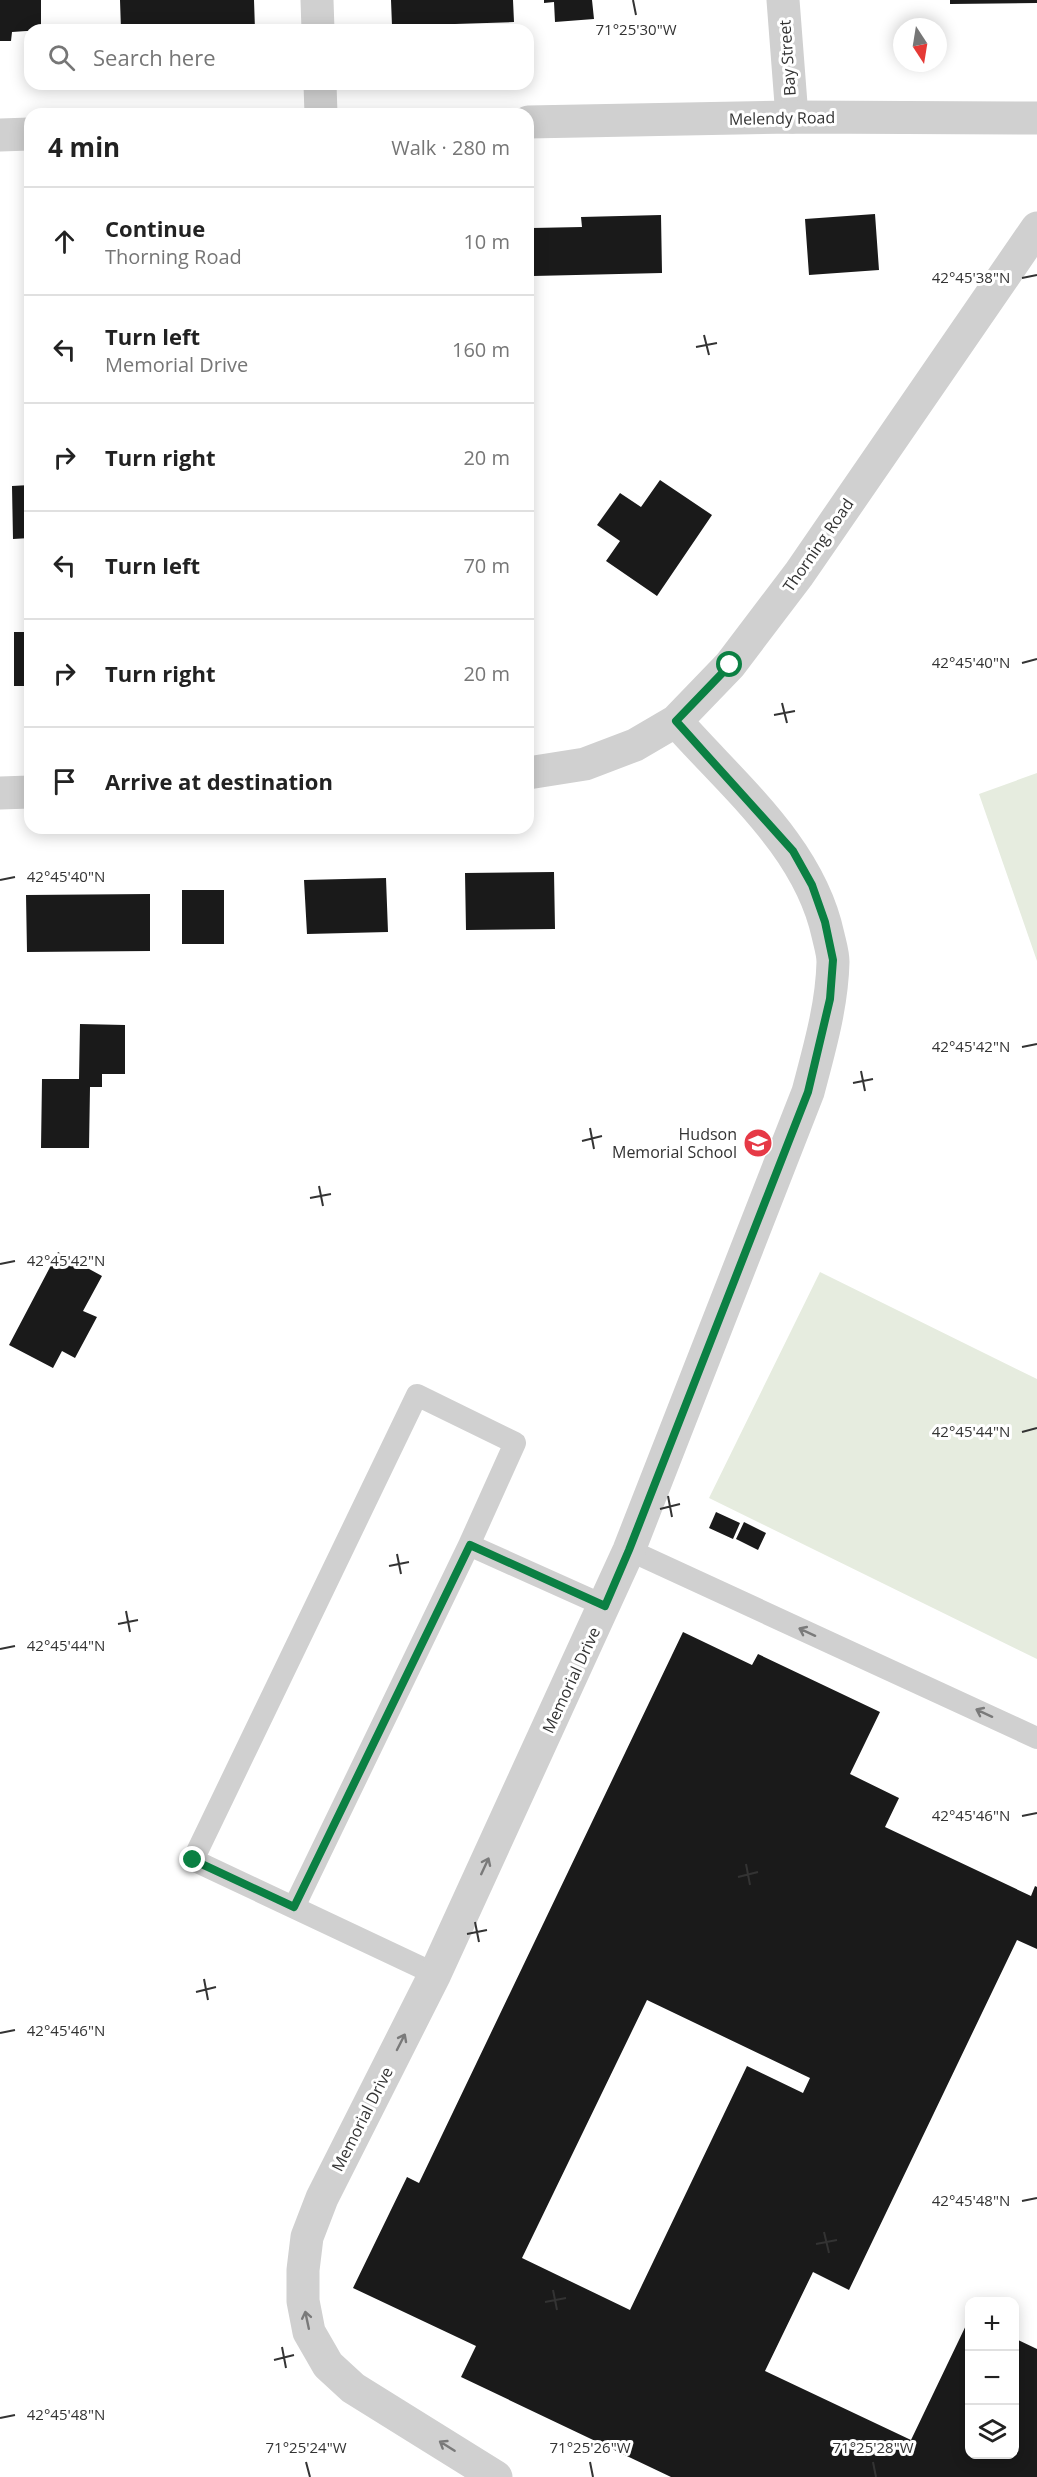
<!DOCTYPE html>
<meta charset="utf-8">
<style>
:root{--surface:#fff;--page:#f6f6f6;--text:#222;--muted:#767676;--line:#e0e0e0}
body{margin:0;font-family:"Open Sans",sans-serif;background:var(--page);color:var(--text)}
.controls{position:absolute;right:18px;bottom:18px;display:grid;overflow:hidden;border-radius:12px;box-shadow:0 3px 15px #0003}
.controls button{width:54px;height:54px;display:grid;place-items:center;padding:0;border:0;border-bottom:2px solid var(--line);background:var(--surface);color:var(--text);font:30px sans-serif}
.compass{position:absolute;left:893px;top:18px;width:54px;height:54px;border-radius:50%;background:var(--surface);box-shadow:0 3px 15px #0003;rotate:168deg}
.stop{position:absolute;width:18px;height:18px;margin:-14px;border:4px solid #0b8043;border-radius:50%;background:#fff}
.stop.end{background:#0b8043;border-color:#fff;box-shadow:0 2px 6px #0008}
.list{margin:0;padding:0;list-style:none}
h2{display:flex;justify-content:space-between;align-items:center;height:78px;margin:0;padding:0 24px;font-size:26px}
h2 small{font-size:20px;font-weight:400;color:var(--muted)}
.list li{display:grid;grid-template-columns:39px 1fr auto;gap:18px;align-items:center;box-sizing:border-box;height:108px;padding:0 24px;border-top:2px solid var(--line)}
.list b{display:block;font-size:22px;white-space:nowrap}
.list p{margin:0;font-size:20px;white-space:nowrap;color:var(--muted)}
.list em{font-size:20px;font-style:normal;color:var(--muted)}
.icon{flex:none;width:33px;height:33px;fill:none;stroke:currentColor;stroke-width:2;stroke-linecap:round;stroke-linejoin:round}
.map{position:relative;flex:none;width:1037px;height:2477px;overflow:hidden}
.search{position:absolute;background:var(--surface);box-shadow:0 3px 15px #0003;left:24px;top:24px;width:510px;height:66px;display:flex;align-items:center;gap:15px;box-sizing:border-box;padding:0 21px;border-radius:18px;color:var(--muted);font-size:22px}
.panel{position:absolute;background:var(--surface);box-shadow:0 3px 15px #0003;left:24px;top:108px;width:510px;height:726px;border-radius:18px}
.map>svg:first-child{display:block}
</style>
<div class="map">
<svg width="1037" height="2477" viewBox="0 0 1037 2477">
<rect width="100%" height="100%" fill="#fff"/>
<!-- green -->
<path fill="#e6ecdf" d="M1037 773V961L979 794Z
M820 1272 1037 1379V1659L709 1498Z"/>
<!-- building -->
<path fill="#1a1a1a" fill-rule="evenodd" d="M0 0H41V30L12 32 11 41H0Z
M120 0H254L255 30H121Z
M391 0H513L514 22 392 26Z
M544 0H592L594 19 555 22 554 2 544 3Z
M950 0H1037V3L950 4Z
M875 214 879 270 809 275 805 219Z
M661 215 662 273 533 276 532 228 582 227 581 217Z
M660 480 712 515 657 596 606 561 620 541 597 525 620 493 641 507Z
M30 485V538L13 539 12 486Z
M14 632H30V686H14Z
M554 872 555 929 466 930 465 873Z
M386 878 388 932 307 934 304 880Z
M182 890H224V944H182Z
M150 894V951L27 952 26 895Z
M80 1024 125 1025V1074H102V1087H90L89 1148H41L42 1079H79Z
M58 1252 102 1276 83 1311 97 1317 75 1358 62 1351 53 1368 9 1345Z
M716 1512 740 1523 733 1539 709 1528Z
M744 1522 766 1533 758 1550 736 1539Z
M683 1632 752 1665 758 1654 880 1712 850 1774 899 1798 885 1827 1031 1896 1035 1886 1037 1887V1949L1017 1940 849 2290 813 2272 765 2371 911 2440 970 2317V2454H1014V2338L1037 2349V2477H671L461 2377 476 2346 353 2288 407 2177 419 2183ZM647 2000 810 2078 803 2093 747 2066 630 2310 522 2258Z"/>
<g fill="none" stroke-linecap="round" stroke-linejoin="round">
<!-- service -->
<path stroke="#d0d0d0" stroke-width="22" d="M629 1550 1037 1738
M294 1907 469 1545
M435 1974 193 1860 417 1395 515 1443 469 1545 605 1606"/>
<!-- minor -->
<path stroke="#d0d0d0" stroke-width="33" d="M317 0 318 30
M783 0 792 117
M320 84 321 114
M528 773 585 764 635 745 676 721 730 665 799 574 1037 228
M0 793 30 792
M496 2477 353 2388 328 2365 309 2332 303 2301V2270L307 2237 322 2198 435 1974 629 1550 808 1092C819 1050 832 1006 833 962 833 953 830 944 828 935 809 847 733 786 676 721"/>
<!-- tertiary -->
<path stroke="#d0d0d0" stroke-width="33" d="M528 122 792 117 1037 118
M0 135 30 134"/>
</g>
<!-- one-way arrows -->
<defs><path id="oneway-shaft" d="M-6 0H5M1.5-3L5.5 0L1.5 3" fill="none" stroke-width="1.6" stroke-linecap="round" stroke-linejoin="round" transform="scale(1.5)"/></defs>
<g stroke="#7a7a7a">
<use href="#oneway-shaft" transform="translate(807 1632) rotate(-155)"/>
<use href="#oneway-shaft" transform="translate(984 1713) rotate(-155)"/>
<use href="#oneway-shaft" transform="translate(485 1866) rotate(-65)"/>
<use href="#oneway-shaft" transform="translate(401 2042) rotate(-63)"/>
<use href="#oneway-shaft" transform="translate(307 2320) rotate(-102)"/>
<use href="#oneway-shaft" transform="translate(447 2446) rotate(-148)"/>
</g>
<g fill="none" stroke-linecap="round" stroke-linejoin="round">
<!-- route -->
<path stroke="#0b8043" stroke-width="8" d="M193 1860 294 1907 470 1545 605 1606 629 1550 808 1092 830 999 833 960 825 922 812 885 793 851 676 721 730 665"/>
</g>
<!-- ticks -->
<path fill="none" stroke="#333" stroke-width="2" d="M633 0 636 15M1022 278 1037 275M704 335 709 355M696 347 717 343M1022 663 1037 659M782 703 787 723M774 715 795 711M0 880 15 877M1022 1047 1037 1044M861 1071 865 1091M853 1083 873 1079M590 1128 594 1149M582 1141 602 1136M319 1186 323 1206M310 1198 331 1194M0 1264 15 1261M1022 1432 1037 1428M668 1496 672 1517M660 1509 680 1504M397 1554 401 1574M389 1566 409 1562M126 1611 130 1632M118 1624 138 1620M0 1649 15 1646M1022 1816 1037 1813M746 1864 750 1885M738 1877 758 1872M475 1922 479 1942M467 1934 487 1930M204 1979 208 2000M196 1992 216 1987M0 2033 15 2030M1022 2201 1037 2198M824 2232 829 2253M816 2244 837 2240M553 2290 557 2310M545 2302 566 2298M282 2347 286 2368M274 2360 294 2355M0 2418 15 2415M306 2462 310 2477M590 2462 593 2477M873 2462 876 2477"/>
<!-- icons -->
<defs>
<g id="school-disc" transform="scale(1.5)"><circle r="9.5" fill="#e63946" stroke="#fff"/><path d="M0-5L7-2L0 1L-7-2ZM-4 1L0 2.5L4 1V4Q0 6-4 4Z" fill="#fff"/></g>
</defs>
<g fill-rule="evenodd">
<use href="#school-disc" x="758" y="1143"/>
</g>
<g text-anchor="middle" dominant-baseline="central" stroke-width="6" stroke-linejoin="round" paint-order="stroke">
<!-- street labels -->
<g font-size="16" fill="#333" stroke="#fff">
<text transform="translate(787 58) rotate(-94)">Bay Street</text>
<text transform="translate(782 118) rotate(-1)">Melendy Road</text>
<text transform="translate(818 545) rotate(-55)">Thorning Road</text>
<text transform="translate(571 1680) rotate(-65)">Memorial Drive</text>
<text transform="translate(362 2119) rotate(-63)">Memorial Drive</text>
</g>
<!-- poi labels -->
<g font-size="16" fill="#333" stroke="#fff" text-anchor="end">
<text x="737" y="1134">Hudson<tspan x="737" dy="18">Memorial School</tspan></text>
</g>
</g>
<g font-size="15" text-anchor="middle" fill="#333" stroke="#fff" stroke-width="6" stroke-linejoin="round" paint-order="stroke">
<text x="636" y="35">71°25'30"W</text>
<text x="971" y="283">42°45'38"N</text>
<text x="971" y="668">42°45'40"N</text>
<text x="66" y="882">42°45'40"N</text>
<text x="971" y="1052">42°45'42"N</text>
<text x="66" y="1266">42°45'42"N</text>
<text x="971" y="1437">42°45'44"N</text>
<text x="66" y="1651">42°45'44"N</text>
<text x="971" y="1821">42°45'46"N</text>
<text x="66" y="2036">42°45'46"N</text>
<text x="971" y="2206">42°45'48"N</text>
<text x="66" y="2420">42°45'48"N</text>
<text x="306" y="2453">71°25'24"W</text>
<text x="590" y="2453">71°25'26"W</text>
<text x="873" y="2453">71°25'28"W</text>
</g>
</svg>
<div class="controls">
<button>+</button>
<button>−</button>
<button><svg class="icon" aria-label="layers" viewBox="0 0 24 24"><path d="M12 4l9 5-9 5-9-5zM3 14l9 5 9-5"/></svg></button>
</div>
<svg class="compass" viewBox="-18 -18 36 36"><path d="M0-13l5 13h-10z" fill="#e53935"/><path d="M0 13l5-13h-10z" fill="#767676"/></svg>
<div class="stop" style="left:730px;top:665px"></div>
<div class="stop end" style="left:193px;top:1860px"></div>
<div class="search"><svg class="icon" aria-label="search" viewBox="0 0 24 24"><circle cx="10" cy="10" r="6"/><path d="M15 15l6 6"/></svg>Search here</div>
<section class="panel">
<h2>4 min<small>Walk · 280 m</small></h2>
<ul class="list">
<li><svg class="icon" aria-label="ahead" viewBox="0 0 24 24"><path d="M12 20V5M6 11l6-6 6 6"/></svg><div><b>Continue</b><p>Thorning Road</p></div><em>10 m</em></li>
<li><svg class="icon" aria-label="left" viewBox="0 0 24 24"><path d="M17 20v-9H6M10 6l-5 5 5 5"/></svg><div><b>Turn left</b><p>Memorial Drive</p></div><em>160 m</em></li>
<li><svg class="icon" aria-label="right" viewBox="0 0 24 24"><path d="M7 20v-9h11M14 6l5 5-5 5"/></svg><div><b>Turn right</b></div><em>20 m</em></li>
<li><svg class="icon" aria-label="left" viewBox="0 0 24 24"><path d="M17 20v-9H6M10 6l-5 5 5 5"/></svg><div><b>Turn left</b></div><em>70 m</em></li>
<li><svg class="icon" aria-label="right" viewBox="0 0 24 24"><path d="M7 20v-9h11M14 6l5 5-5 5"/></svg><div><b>Turn right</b></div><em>20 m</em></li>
<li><svg class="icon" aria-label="arrive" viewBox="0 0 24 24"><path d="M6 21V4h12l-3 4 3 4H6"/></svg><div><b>Arrive at destination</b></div></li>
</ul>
</section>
</div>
